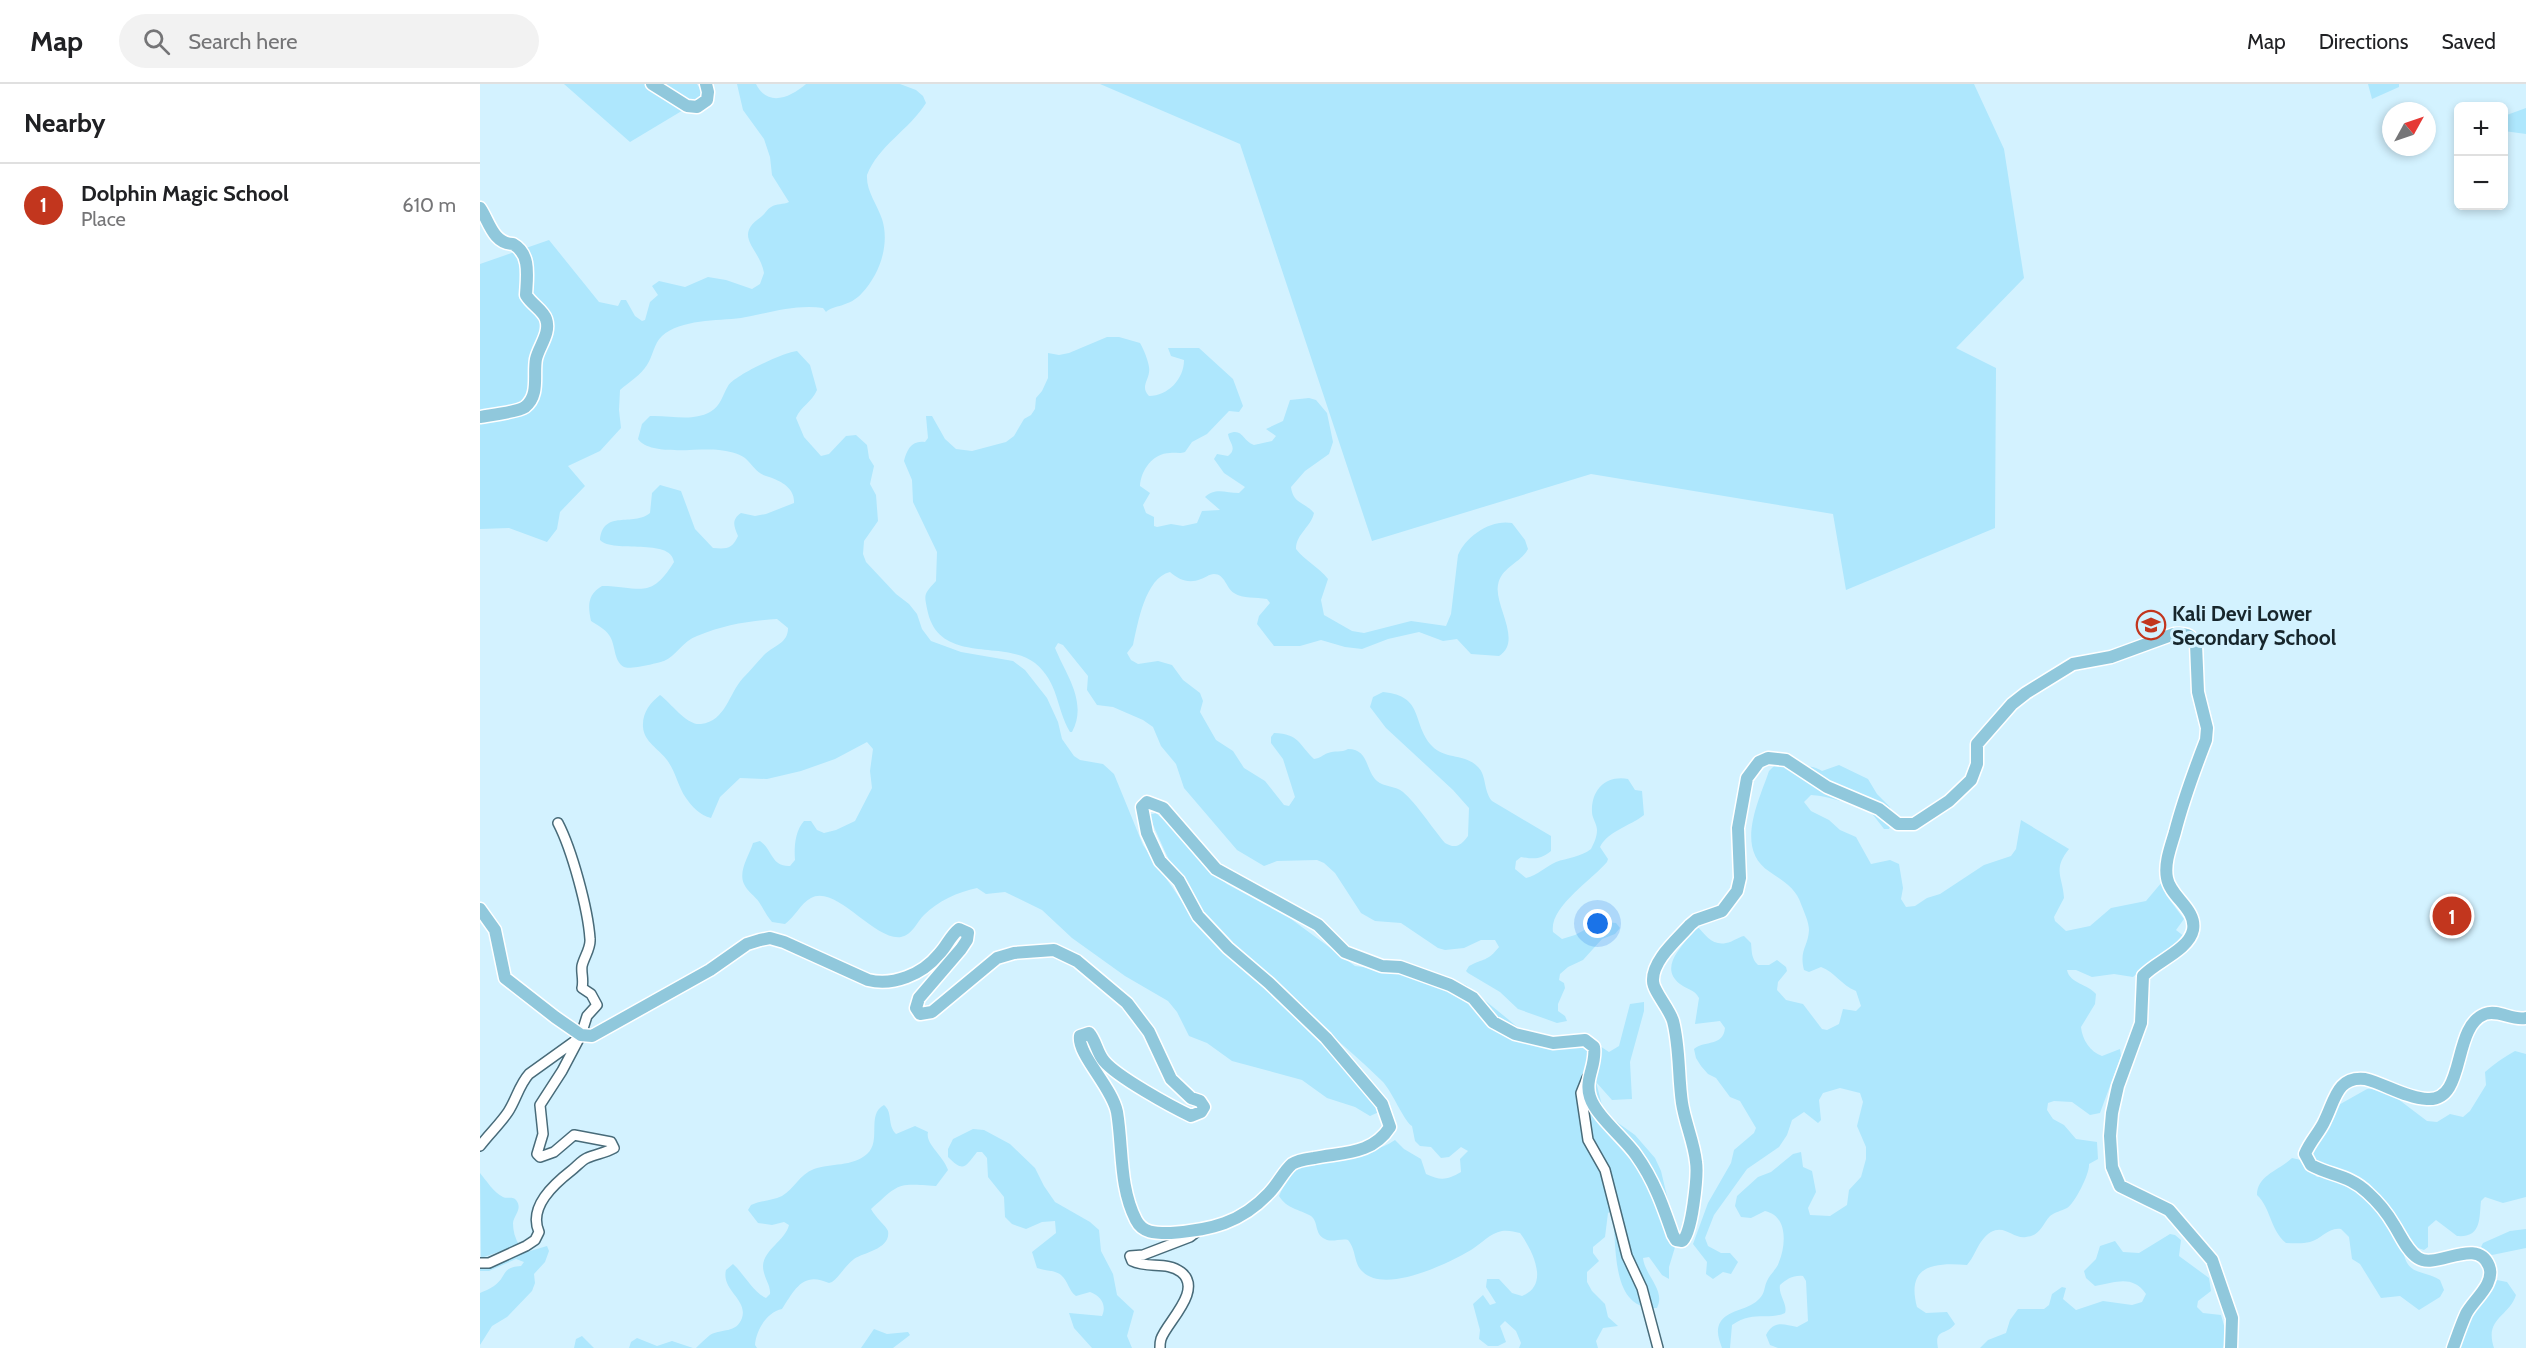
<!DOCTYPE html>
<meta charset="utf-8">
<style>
:root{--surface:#fff;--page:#f2f2f2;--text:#202124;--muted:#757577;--line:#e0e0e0;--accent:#c2361e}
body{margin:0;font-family:Cabin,sans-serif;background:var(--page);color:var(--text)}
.controls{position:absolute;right:18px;top:18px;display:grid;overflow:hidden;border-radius:9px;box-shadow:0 3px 9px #0003}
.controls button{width:54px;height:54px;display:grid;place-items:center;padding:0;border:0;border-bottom:2px solid var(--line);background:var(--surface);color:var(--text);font:30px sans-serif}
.compass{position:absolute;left:1902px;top:18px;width:54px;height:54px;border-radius:50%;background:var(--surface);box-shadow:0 3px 9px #0003;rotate:50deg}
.you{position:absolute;left:1118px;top:840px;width:21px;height:21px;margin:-15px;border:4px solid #fff;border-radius:50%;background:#1a73e8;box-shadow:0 0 0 9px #1a73e833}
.badge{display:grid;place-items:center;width:39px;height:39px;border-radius:50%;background:var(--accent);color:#fff;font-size:20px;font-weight:700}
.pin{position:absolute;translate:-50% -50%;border:3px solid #fff;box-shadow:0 2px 6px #0006}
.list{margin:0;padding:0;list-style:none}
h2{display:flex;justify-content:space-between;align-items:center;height:78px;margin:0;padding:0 24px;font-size:26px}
h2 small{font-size:20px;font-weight:400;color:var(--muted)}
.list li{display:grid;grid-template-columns:39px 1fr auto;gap:18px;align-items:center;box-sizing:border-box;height:84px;padding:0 24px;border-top:2px solid var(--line)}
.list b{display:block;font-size:22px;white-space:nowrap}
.list p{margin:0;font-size:20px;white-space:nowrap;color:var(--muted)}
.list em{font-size:20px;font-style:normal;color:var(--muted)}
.icon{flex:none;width:33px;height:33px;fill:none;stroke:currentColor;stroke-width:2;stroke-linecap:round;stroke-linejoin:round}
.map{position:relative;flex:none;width:2046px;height:1264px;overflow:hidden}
header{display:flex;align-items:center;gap:36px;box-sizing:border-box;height:84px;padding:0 30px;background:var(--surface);border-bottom:2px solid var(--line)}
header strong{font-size:28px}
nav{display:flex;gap:33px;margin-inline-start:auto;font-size:21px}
.search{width:420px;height:54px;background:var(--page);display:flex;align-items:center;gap:15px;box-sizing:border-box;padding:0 21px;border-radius:33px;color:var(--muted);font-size:22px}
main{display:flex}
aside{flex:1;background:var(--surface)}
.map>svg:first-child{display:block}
</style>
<header>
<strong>Map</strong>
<div class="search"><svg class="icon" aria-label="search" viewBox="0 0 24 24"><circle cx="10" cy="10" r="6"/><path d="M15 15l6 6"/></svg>Search here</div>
<nav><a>Map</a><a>Directions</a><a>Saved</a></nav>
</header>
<main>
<aside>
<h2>Nearby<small></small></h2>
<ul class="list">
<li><span class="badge">1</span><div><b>Dolphin Magic School</b><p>Place</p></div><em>610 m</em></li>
</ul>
</aside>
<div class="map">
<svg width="2046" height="1264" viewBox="0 0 2046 1264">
<rect width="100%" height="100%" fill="#d3f2ff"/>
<!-- green -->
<path fill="#aee7fd" d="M84 0H217L225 13 150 58Z
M257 0H276C288 24 311 13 326 0H420L436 6 443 12 446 19C430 45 398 62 387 91 386 107 397 120 402 135 410 160 400 190 382 209 370 223 353 221 346 228L343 224C316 220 288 229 261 234 237 237 201 235 182 252 174 259 173 272 167 281 161 291 149 298 140 306L139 326 141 344 120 367 88 382 105 402 80 428 77 445 67 458 29 444 0 445V180L69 156 119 218 138 222 141 216H146L155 232 162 237 165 236 170 218 178 211 172 202 179 197 205 203 228 193 246 196 272 205 280 200 284 189C280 164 252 153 281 133 285 130 287 125 291 123 297 119 303 121 309 118L292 91 290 73 284 55 263 26Z
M620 0H1494L1524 65 1544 194 1476 264 1516 284 1515 444 1366 506 1353 430 1111 390 892 457 760 60Z
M1888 0H1919V3L1892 15Z
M2046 24V50L2024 47V32Z
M627 253H639L660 259C664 266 668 276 669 283 671 295 659 302 669 312 688 312 704 295 704 276L691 272 688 264H719L753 295 763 322 759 328 749 327 727 350 712 358 705 368C699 370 696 368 690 369 673 369 661 386 660 402L670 409 663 421 666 429 674 433V442L677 443 691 440 703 442 717 439 722 427 740 426 725 413C735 403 746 409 759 409L765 403 744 389 734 375 737 370 748 372C758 364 749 359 748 350 763 343 762 357 774 361L792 357 796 352 786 345 803 337 810 316 829 314 836 316 847 329 853 358 849 370 825 387 811 403C813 420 825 418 834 429 831 443 816 450 816 465 825 477 839 483 848 495L841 516 844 531 872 547 884 549 931 537 966 542 971 530 978 471C986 452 1011 435 1032 439L1045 456 1048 465C1041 479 1021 483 1018 501 1014 522 1043 557 1019 572L991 570 977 555 963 557 939 548 908 555 882 565 865 563 841 556 820 562H794L777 540 779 532 790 519 787 515C776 513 763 515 754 509 746 504 745 490 734 490 729 490 725 494 721 495 709 500 699 496 690 488 665 494 658 539 653 561L647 569 651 576 658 580 678 577 692 581 703 596 720 609 723 617 720 628 736 656 753 667 764 684 785 697 804 721 809 722 815 713 803 675 791 659V653L794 649C820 650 818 660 834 675 841 674 842 671 848 669 855 666 861 669 868 665 889 665 885 686 897 697 904 703 916 702 923 708 937 720 953 745 965 759 975 765 981 762 988 752L989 724 973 706 906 644 890 623 893 613 903 608C945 612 931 639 952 662 965 676 985 669 998 683 1007 692 1003 706 1012 717L1071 752V767C1060 776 1054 775 1041 773L1036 777 1035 785 1046 794C1058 791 1065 783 1076 778 1087 774 1101 773 1111 765 1114 759 1117 753 1117 746 1117 740 1112 734 1112 728 1111 706 1126 691 1148 695L1155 706 1162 707 1164 731C1150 742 1128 747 1120 763L1128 775 1127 778C1112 796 1069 823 1073 848L1082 855 1095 851 1112 842 1126 838 1136 839 1140 844 1135 850 1122 855 1103 876 1088 883 1080 890 1079 896 1084 899 1085 904 1078 920V927L1085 932 1087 937 1077 939 1038 925 1020 908 988 889 986 887 989 882C1004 874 1007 878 1019 863L1015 856H1001L984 864 965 866 958 864 921 839 895 837 881 829 855 789 844 779 837 776 797 777 784 782 757 766 704 704 696 680 681 662 673 643 663 636 633 623 617 621 607 606 608 592 583 561 578 559 575 564C586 591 608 618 592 648H590C576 624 579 599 555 579 525 555 461 581 448 529 444 510 443 511 456 497L457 468 433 418 432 396 424 377C427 365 432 356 445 358L448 354 446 332H452L465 355 476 365 492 367 526 358 534 352 544 335 551 331 555 325 556 314 562 307 568 294V269L579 271 589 269Z
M317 267 330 281 337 306C332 318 320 323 316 334L324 353 341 372 349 370 366 352 376 351 387 361 389 374 394 382 390 400 396 411 398 437 384 457 383 470 386 478 416 510 429 520 437 530 442 545 451 557 481 568 533 577 545 586 567 614 578 638 582 655 594 672 600 676 623 680 634 690 663 761 710 829 895 1004 899 1028 890 1032 875 1023 847 1014 822 996 752 977 727 959 709 952 697 928 688 917 645 892 592 854 562 826 525 808 506 810 497 804C478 808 458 817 444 831 437 838 432 851 421 853 394 857 356 800 331 814 320 820 315 833 305 840L292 838C287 832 284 826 279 818 275 812 267 807 264 800 258 787 269 772 273 759L280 757C293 766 291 783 310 782L315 776C314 763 315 747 324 737H331L337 746 344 749 356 746 375 737 392 704 390 687 393 665 387 658 355 675 321 687 287 695 260 694 240 713 231 734C220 731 212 723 206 714 198 703 196 688 187 676 179 665 164 658 163 643 162 629 170 619 180 611 191 619 207 642 221 640 246 637 249 609 263 594 271 586 278 577 285 570 295 561 308 559 308 544L297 535C268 537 244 541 217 552 203 557 196 572 184 577 178 579 150 586 144 583 133 577 136 560 129 551 125 545 117 541 111 537 108 522 107 511 122 502 160 502 170 517 194 478 191 453 133 470 120 456 123 425 153 443 170 429L172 409 180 401 201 407 215 445 233 464C247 465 252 465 258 452 254 442 251 436 261 429L275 432 286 430 314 419C315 403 299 396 286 392 276 389 273 381 265 374 258 369 248 367 239 366 219 363 171 373 158 355L162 340 170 332C190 331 212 338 230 328 241 322 242 312 248 302 253 292 304 268 317 267Z
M1295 681C1302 680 1306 685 1314 685 1328 685 1328 679 1342 687L1359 681 1388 695 1397 710 1410 723 1412 738 1409 745H1404C1400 740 1396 734 1392 730 1383 722 1343 711 1331 711L1324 718 1331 727 1349 736 1360 746 1376 753 1391 780 1410 776 1419 780 1423 804 1421 815 1426 823 1435 822 1447 814 1460 810 1504 781 1531 772 1536 765 1541 736 1589 765C1572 786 1583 793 1584 814L1574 833 1575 837 1586 847 1610 842 1631 824 1666 817 1682 798 1686 811 1704 835 1696 846 1710 857 1675 874 1653 893 1634 890 1612 893 1596 886H1587C1590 900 1608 900 1616 910L1615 920 1601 943C1602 955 1610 968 1622 972L1640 965 1641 972 1620 1029 1610 1031 1592 1018 1574 1017 1568 1019 1567 1026 1573 1035 1584 1041 1596 1055 1617 1058 1618 1075 1609 1080C1610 1089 1595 1119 1587 1124 1581 1127 1575 1128 1570 1132 1562 1141 1560 1152 1546 1153 1533 1155 1525 1140 1511 1148 1498 1156 1496 1171 1487 1181 1453 1178 1426 1182 1437 1223L1446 1229 1467 1228 1475 1240C1466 1252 1454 1244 1458 1264H1298L1290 1261 1286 1251C1294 1236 1303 1240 1317 1243L1328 1237 1326 1197 1323 1192C1313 1191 1307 1195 1300 1201 1298 1211 1308 1220 1305 1229 1288 1237 1274 1226 1252 1241L1250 1264H1242C1239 1255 1235 1246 1241 1237 1250 1225 1270 1226 1280 1214 1285 1209 1284 1203 1287 1197 1290 1190 1297 1185 1299 1178 1306 1161 1308 1132 1285 1127L1271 1134 1261 1133 1255 1122 1257 1112 1278 1093 1291 1088 1313 1070 1321 1068 1323 1083 1332 1087 1336 1108 1328 1124 1330 1131 1350 1132 1367 1121 1369 1106 1381 1093 1386 1075V1063L1377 1042 1383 1018 1380 1009 1360 1004 1343 1009 1339 1016 1341 1036 1338 1039 1324 1028 1312 1036 1307 1051 1299 1063 1267 1085 1234 1131 1225 1154 1228 1162 1241 1169H1250L1258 1178 1251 1190 1243 1188 1233 1195 1226 1190 1227 1178 1213 1160 1228 1119 1251 1079 1254 1066 1274 1049 1276 1044 1260 1017 1250 1013 1236 994 1228 990 1221 982 1216 974 1214 965C1225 956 1243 963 1245 944L1240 937 1215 940 1219 914C1214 905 1208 906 1200 900 1181 885 1197 868 1208 854 1211 850 1213 846 1218 843 1225 851 1233 862 1246 859 1253 858 1258 853 1264 852L1271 859C1272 868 1271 874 1278 881H1289L1297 876 1306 883 1307 887 1298 898 1297 906 1306 916 1323 920 1342 945 1347 946 1359 940 1363 925 1376 927 1381 922 1376 907C1361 901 1355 888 1341 883L1329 888 1324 886C1319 866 1328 863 1329 846 1329 838 1324 828 1321 820 1316 804 1303 797 1290 788 1254 765 1279 717 1289 687Z
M676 729 705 755 724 779 747 800 811 835 875 882 968 894 986 901 1040 945 1064 954 1106 953 1129 968 1139 962 1150 920 1164 918V927L1150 978 1152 1015 1132 1016 1116 998 1124 1029 1155 1051 1175 1074 1181 1087 1192 1133 1196 1160 1189 1183V1195L1182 1191 1169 1173 1163 1174C1165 1192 1186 1206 1177 1224 1128 1227 1138 1157 1132 1127L1128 1129 1125 1153 1113 1163V1169L1119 1177 1107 1188V1198L1112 1207 1125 1220 1128 1233 1138 1242 1123 1244 1116 1257 1118 1264H1039L1041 1259 1036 1247 1025 1237 1020 1242 1026 1258 1018 1262H1008L999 1255 1000 1246 993 1220 1003 1211 1010 1221 1016 1219 1006 1203 1007 1195H1019L1032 1209 1042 1212C1070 1201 1053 1167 1040 1149 1034 1148 1029 1146 1022 1147 1010 1149 1001 1160 991 1166 969 1179 906 1210 883 1188 873 1179 877 1167 868 1156 861 1154 851 1159 845 1155 834 1150 839 1138 831 1132 819 1125 807 1125 799 1112 803 1103 809 1091 817 1086 844 1068 886 1076 915 1056L924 1065 941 1075 946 1090C961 1097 967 1096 981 1088L980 1075 988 1067 981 1063 969 1073 961 1074 951 1063 940 1062 935 1057 932 1042C925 1039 912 1007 902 997 843 939 766 887 716 821 696 794 682 762 669 731Z
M2035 967 2046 970V1113L2023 1119 2005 1113 2001 1117C1999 1134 2002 1154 1977 1152L1956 1136 1948 1143V1163L1944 1166 1932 1162 1923 1164C1926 1193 1943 1185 1960 1196L1964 1206 1960 1213 1939 1226 1920 1212 1901 1214 1880 1180 1872 1175 1869 1153 1861 1145C1848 1143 1842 1155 1830 1158 1822 1160 1814 1159 1806 1159 1790 1146 1791 1124 1777 1111 1777 1091 1800 1086 1812 1074L1821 1076 1837 1093H1843L1849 1088 1834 1075 1831 1068 1855 1023 1887 1005 1894 1004 1914 1012 1947 1037 1957 1038 1970 1030 1983 1033 1990 1027 2006 1001 2005 988C2014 980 2024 973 2035 967Z
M404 1021C413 1028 407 1041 416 1050L435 1042 448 1048C445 1060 463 1071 468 1086L456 1102C416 1099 420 1099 391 1125 395 1133 406 1142 408 1147 411 1165 384 1168 374 1175 365 1182 360 1192 352 1198L349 1199C323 1187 315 1205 302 1225 287 1228 276 1246 275 1261L277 1264H216C220 1260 225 1255 230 1251 242 1244 256 1250 262 1234 268 1215 241 1206 246 1186L253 1180C265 1191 272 1207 286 1214L290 1210C291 1201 283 1193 283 1182 284 1165 305 1157 309 1141L304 1138 292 1141 278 1139 268 1126 271 1121C281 1116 292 1117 302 1112 314 1105 319 1091 334 1085 351 1079 372 1083 387 1070 402 1057 386 1030 404 1021Z
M493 1045 504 1046 530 1060 555 1084 564 1102 575 1118 610 1138 619 1146 621 1167 633 1190 637 1211 654 1227 647 1252 652 1264H612L594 1244 589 1229 622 1232C627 1221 621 1212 610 1208L596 1212C588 1206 589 1198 581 1191 575 1186 565 1187 557 1184L552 1168 576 1149 575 1137 562 1138 546 1145 532 1140 525 1133 524 1113 508 1093 507 1074 502 1068H497C485 1083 484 1089 468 1073V1065L473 1055Z
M0 1089C6 1096 14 1109 23 1113 27 1115 33 1112 36 1116 43 1125 34 1131 33 1139 33 1147 35 1154 39 1161L1 1174Z
M2046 1145V1164L2012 1171 2001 1163 2003 1159 2030 1147Z
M1690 1150 1695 1151 1701 1156 1699 1172 1729 1194 1731 1207 1718 1217 1717 1223 1723 1229 1741 1231 1747 1252 1743 1264H1500L1508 1256 1526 1249 1530 1236 1538 1225H1564L1569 1221 1572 1210 1582 1203 1586 1204 1583 1215 1596 1226 1623 1217 1652 1221 1662 1218 1666 1210C1652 1190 1635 1199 1615 1202L1606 1194 1604 1187 1616 1175 1620 1162 1635 1157 1643 1168 1659 1169Z
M67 1162 69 1167 65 1178 54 1190 55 1199 52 1207 27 1233 12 1242 0 1261V1209C4 1207 10 1205 14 1202 27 1193 21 1183 41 1182L44 1178 36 1175 9 1187H0V1185L14 1183 33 1172Z
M2017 1196 2027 1198 2036 1211C2029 1233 2004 1234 2014 1264H1979L1984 1243Z
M394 1245 407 1250 428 1248 430 1251 413 1264H381Z
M102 1252 114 1264H94L96 1255Z
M157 1254 177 1262 192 1257 213 1264H149L151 1258Z"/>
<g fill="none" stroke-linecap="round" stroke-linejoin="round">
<!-- minor casing -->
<g stroke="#486b79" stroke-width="12">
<path id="minor" d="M1107 994 1101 1009 1108 1056 1125 1086 1147 1172 1162 1204 1178 1264
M0 1062C9 1050 20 1040 28 1028 36 1016 39 1001 49 990L95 957
M0 1179H9L46 1162 55 1156 59 1148C48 1123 74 1100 92 1086 97 1082 102 1076 107 1074 116 1070 125 1069 134 1064L131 1058 94 1051 74 1068 60 1073 57 1070 63 1050 60 1021 82 987 101 951 107 932 117 921 111 910 102 904C104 896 101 889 102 882 104 873 111 864 110 855 108 825 92 766 78 739
M680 1264C680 1261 680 1258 681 1255 686 1239 724 1206 701 1188 687 1177 668 1185 652 1177L650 1172 663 1171 710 1153 719 1146"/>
</g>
<!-- major casing -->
<g stroke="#fff" stroke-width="15">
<path id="major" d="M172 0 207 22 217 23 227 16 228 8 226 0
M0 124C9 137 13 160 33 160 51 170 47 192 46 211 51 220 63 226 66 235 71 249 59 262 56 275 53 291 60 311 45 323 38 328 11 331 0 333
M0 825 15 846 25 894 75 933 101 951 112 952 230 886 267 860 280 856 290 854 304 858 388 896C413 902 442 891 459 870 467 862 470 852 479 845L488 849 487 856 481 865 439 914 436 924 440 930 452 928 517 874 534 869 574 866 597 877 647 919 669 948 691 995 711 1014 720 1017 724 1023 721 1028 711 1032C692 1023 637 993 624 977 617 969 616 957 609 949L600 952C597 970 632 1003 637 1028 643 1064 639 1103 656 1136 663 1150 677 1149 691 1149 731 1146 761 1139 789 1109 798 1100 803 1088 812 1080 818 1076 827 1075 834 1074 863 1068 892 1071 910 1043L902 1020 846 954 789 899 748 864 718 832 699 797 680 777 667 749 662 723 667 718 683 724 736 785 838 841 865 868 902 882 920 883 970 901 993 914 1013 938 1035 950 1073 959 1105 956 1114 963C1117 981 1104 995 1110 1013 1116 1032 1144 1054 1156 1071 1174 1096 1183 1122 1193 1151L1196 1156 1202 1157C1212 1152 1218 1090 1216 1078 1214 1058 1205 1039 1202 1019 1198 992 1200 964 1193 937 1189 924 1173 907 1173 897 1172 876 1198 855 1210 841L1216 836 1242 827 1257 807 1260 794 1258 744 1267 694 1279 678 1288 674 1306 676 1347 703 1399 725 1418 740H1434L1469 717 1491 696 1497 680V660L1532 620 1546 609 1593 580 1631 573 1694 550C1704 549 1711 550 1716 560L1718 608 1727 644 1726 656C1714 687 1703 717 1695 748 1691 762 1684 779 1687 794 1690 813 1717 825 1713 846 1709 866 1675 878 1663 892L1661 939 1638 1002 1632 1029 1630 1052 1632 1083 1640 1102 1689 1126 1732 1176 1752 1234 1751 1264
M1973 1264C1977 1253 1981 1241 1986 1230 1993 1216 2016 1200 2009 1182 1997 1152 1956 1186 1938 1174 1927 1167 1921 1152 1914 1141 1907 1129 1898 1118 1888 1109 1870 1091 1851 1092 1831 1081L1825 1070C1830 1057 1840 1048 1845 1036 1855 1016 1857 992 1885 995 1905 1000 1926 1014 1947 1015 1987 1018 1971 943 2005 930 2018 925 2032 937 2046 934"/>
</g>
<!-- minor -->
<use href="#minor" stroke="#fff" stroke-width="9"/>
<!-- major -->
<use href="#major" stroke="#90c8dc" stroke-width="12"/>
</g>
<!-- icons -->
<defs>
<g id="school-ring" transform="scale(1.5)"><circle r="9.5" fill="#d3f2ff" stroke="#c2361e" stroke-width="1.5"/><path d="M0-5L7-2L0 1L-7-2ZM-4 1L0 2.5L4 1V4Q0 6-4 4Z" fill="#c2361e"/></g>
</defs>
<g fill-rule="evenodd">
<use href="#school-ring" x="1671" y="541"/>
</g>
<g text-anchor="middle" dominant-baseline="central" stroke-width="6" stroke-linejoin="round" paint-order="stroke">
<!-- poi labels -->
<g font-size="21" font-weight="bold" fill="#17262c" stroke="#d3f2ff" text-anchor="start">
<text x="1692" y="529">Kali Devi Lower<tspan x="1692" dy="24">Secondary School</tspan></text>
</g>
</g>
</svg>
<div class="controls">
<button>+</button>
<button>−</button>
</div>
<svg class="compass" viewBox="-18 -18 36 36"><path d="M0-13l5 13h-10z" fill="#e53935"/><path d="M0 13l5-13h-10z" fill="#757577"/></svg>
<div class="you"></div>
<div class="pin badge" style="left:1972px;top:832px">1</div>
</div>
</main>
